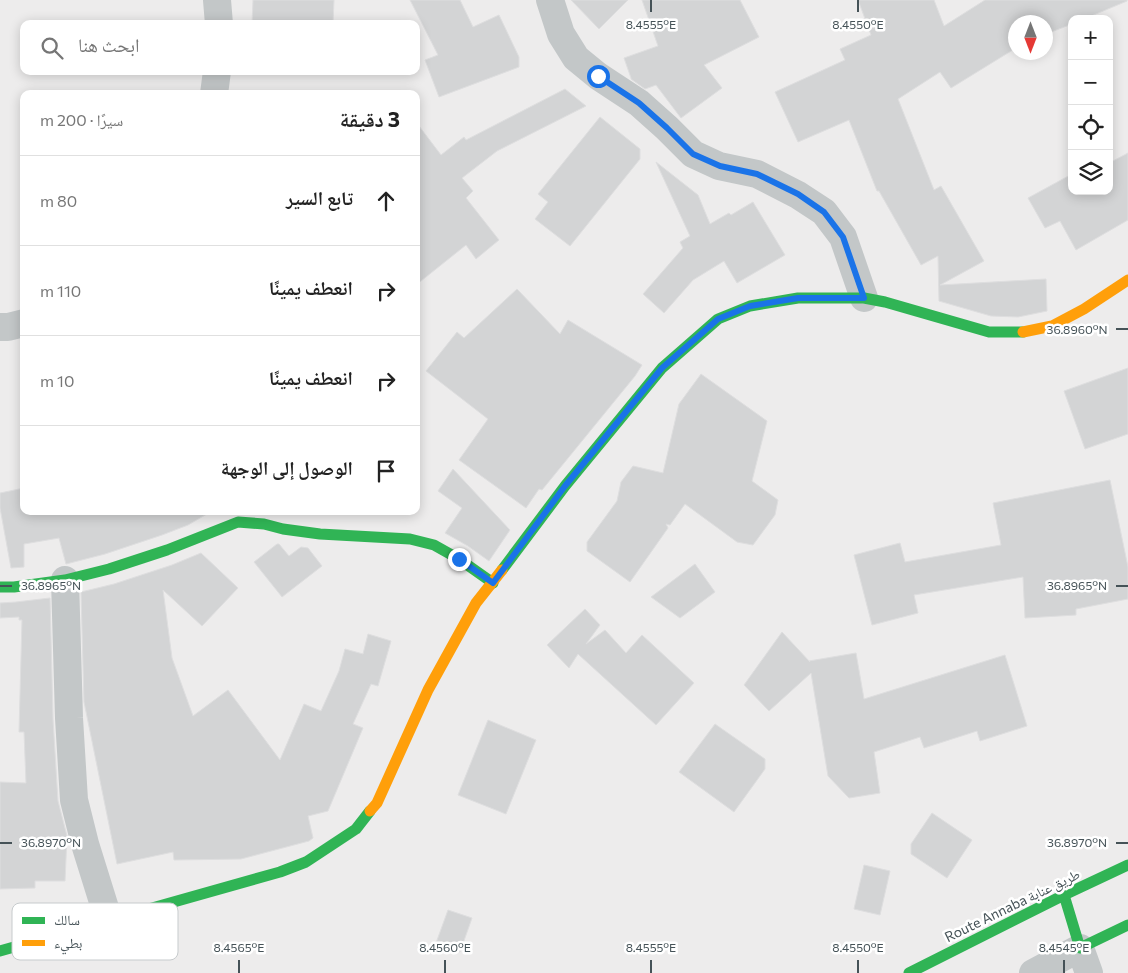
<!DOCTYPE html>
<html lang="ar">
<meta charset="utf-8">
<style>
:root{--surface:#fff;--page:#f6f6f6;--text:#222;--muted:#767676;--line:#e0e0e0}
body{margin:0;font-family:Commissioner,"Noto Naskh Arabic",sans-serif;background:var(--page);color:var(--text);direction:rtl}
.controls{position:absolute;right:15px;top:15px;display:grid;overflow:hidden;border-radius:10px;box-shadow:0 2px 12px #0003}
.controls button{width:45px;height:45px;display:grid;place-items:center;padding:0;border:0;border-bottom:1px solid var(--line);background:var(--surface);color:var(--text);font:25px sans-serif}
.compass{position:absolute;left:1008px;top:15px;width:45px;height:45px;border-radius:50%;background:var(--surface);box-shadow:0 2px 12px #0003;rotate:180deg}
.stop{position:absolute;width:15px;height:15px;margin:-11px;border:4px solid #1a73e8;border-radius:50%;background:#fff}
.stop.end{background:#1a73e8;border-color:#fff;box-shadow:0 1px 5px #0008}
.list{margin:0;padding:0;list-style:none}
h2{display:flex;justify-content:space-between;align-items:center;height:65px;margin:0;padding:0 20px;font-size:21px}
h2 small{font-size:16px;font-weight:400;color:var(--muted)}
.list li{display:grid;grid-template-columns:32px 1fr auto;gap:15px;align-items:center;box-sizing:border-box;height:90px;padding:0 20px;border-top:1px solid var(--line)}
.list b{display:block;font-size:19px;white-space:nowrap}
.list em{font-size:16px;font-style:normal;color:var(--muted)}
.icon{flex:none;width:28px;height:28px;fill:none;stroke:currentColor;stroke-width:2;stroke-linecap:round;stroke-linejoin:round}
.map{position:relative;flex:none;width:1128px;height:973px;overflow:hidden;direction:ltr}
.search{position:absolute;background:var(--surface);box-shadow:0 2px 12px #0003;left:20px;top:20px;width:400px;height:55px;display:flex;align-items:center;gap:12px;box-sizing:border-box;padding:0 18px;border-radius:10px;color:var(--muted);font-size:19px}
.panel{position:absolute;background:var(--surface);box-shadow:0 2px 12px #0003;left:20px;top:90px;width:400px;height:425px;border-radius:10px;direction:rtl}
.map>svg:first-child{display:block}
</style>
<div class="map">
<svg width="1128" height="973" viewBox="0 0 1128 973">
<rect width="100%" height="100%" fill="#edecec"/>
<!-- building -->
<path fill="#d3d4d5" stroke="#dededf" d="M253 0H334L333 24H252Z
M410 0H460L473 27 499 15 519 57V67L439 97 425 60 438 55Z
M571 0H628L599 29Z
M642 0H740L759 37 704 65 722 88 681 118 656 85 645 89 631 79V78L624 58 658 46Z
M858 0H934L944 26 985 0H1127V1L1084 19H1072V24L1046 34V22H1016V48L951 88 940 72 898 99 934 190 941 186 984 261 940 285 1046 279 1047 311 1018 317 991 316 939 301 938 256 921 265 879 191H877L849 120 798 142 775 92 845 60 840 49 871 35Z
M565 89 586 106 497 151 462 178 473 191 466 198 499 240 476 259 466 245 416 285V122L441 155 464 137 466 140Z
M600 117 640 149V159L570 246 535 219 548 202 538 194Z
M1128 153V220L1076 250 1060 221 1045 228 1028 198 1072 174V191H1109V163Z
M656 162 698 195 710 224 729 213 731 215 753 202 785 255 737 283 724 261 693 280 664 313 643 294 683 248 680 242 690 236Z
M517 289 560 334 568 320 642 365 635 376 542 490 539 489 526 508 459 460 488 419 426 371 457 332 464 338Z
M1128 368V434L1085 449 1064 391Z
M701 374 767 421 752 481 778 500 775 515 753 545 737 542 685 504 670 525 666 524 668 528 630 582 587 551V542L617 501 621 482 633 466 663 473 679 404Z
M453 469 510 530 489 561 468 546 445 533 462 508 438 491Z
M1110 480 1128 567V599L1076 609V615L1025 618 1023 577 914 595 918 613 872 625 854 555 900 543 905 562 1001 545 993 503Z
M24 488V511H212L188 525 162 535 105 554 66 564 59 538 24 544V567L11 568 0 508V493Z
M277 544H279L289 556 301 547 308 548 322 566 282 597 254 562Z
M201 553 238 588 202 626 163 590 172 658 193 716 228 690 280 760 304 704 321 711 339 671 345 649 363 654 368 634 391 641 378 686 371 684 353 724 363 728 328 811 308 816 313 838 309 841 241 859 174 860 173 852 117 864 84 702 81 592 114 584 172 565Z
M695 564 715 592 680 618 651 597Z
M50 598 53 719 58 801 67 836 65 881H35V888L0 889V782L26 783 24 732H19L22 620H19V617L0 618V603L16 602Z
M585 609 600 625 586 644 605 630 626 653 642 635 694 683 656 725 578 654 569 668 547 645Z
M782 632 810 662 809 661 856 653 864 699 1005 655 1027 726 980 741 977 731 924 748 920 737 874 752 880 793 849 798 828 776 811 673 769 711 744 685Z
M488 720 536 740 506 814 458 795Z
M715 724 765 759V769L734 812 679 772Z
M932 813 972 840 947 878 911 854V844Z
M864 865 890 871 880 915 854 909Z
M448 910 472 918 460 952 436 943Z"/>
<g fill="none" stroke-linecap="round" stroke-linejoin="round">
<!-- street -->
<path stroke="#c3c7c8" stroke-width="28" d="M217 0 219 24
M550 0 561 34 576 58 598 76 639 103 667 128 693 154 719 166 757 174 798 195 824 212 843 237 864 298
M214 94 217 71
M0 327H8L24 323
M65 580 69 718 74 800 85 844 109 921
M1033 973 1080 948 1089 973"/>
<!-- fast -->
<path stroke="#30b455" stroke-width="11" d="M502 570 565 486 662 368 718 319 750 306 798 298H864L885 302 989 332H1023
M0 587H14L65 580 109 569 167 550 238 522 264 524 283 529 320 534 410 539 434 545 459 559 493 583
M1064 895 1080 948 1128 925
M0 951 280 872 306 862 356 829 370 811
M909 973 1064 895 1128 865"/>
<!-- slow -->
<path stroke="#ff9f0a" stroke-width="11" d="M1023 332 1052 326 1084 309 1128 280
M370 811 377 803 428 690 476 603 502 570"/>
</g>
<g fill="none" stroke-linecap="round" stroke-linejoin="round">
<!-- route -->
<path stroke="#1a73e8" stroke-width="6" d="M459 559 493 583 565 486 662 368 718 319 750 306 798 298H864L843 237 824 212 798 194 757 174 720 166 693 154 667 128 639 103 598 76"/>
</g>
<!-- ticks -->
<path fill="none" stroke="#455257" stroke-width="2" d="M651 0V12M858 0V12M1116 329H1128M0 586H12M1116 586H1128M0 843H12M1116 843H1128M239 960V973M445 960V973M651 960V973M858 960V973M1064 960V973"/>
<g text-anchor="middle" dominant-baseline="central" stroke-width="5" stroke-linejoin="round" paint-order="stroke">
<!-- street labels -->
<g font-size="14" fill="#455257" stroke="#fff">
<text transform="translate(1012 905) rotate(-26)">Route Annaba طريق عنابة</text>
</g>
</g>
<!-- legend -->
<rect x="12" y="903" width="166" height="57" rx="8" fill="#fff" stroke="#c7cbcd" stroke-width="1"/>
<rect x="22" y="917" width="23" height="7" fill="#30b455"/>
<rect x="22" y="940" width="23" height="6" fill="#ff9f0a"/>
<g font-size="14" fill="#455257">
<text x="54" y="925">سالك</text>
<text x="54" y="948">بطيء</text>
</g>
<g font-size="12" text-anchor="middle" fill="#455257" stroke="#fff" stroke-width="5" stroke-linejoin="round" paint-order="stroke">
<text x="651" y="29">8.4555°E</text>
<text x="858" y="29">8.4550°E</text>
<text x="1077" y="334">36.8960°N</text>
<text x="1077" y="590">36.8965°N</text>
<text x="51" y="590">36.8965°N</text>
<text x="1077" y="847">36.8970°N</text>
<text x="51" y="847">36.8970°N</text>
<text x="239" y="952">8.4565°E</text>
<text x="445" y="952">8.4560°E</text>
<text x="651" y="952">8.4555°E</text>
<text x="858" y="952">8.4550°E</text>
<text x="1064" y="952">8.4545°E</text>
</g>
</svg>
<div class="controls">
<button>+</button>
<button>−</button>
<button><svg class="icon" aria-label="locate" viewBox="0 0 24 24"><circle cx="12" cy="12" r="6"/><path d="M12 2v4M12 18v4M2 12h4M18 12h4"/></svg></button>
<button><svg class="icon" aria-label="layers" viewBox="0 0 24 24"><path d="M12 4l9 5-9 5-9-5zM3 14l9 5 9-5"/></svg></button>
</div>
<svg class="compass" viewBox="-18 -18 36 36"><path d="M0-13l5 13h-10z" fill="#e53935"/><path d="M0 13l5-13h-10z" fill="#767676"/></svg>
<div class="stop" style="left:598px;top:76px"></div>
<div class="stop end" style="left:459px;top:559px"></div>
<div class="search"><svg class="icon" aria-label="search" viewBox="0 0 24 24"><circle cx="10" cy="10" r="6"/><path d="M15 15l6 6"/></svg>ابحث هنا</div>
<section class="panel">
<h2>3 دقيقة<small>سيرًا · 200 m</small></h2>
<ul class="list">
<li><svg class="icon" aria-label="ahead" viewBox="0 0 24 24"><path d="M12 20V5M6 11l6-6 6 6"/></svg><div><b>تابع السير</b></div><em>80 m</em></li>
<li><svg class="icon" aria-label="right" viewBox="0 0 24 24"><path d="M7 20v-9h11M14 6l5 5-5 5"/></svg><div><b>انعطف يمينًا</b></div><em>110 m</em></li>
<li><svg class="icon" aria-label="right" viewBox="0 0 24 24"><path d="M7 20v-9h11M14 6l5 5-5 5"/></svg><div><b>انعطف يمينًا</b></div><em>10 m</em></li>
<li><svg class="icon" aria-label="arrive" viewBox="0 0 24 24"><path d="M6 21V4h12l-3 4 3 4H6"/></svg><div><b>الوصول إلى الوجهة</b></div></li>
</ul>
</section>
</div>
